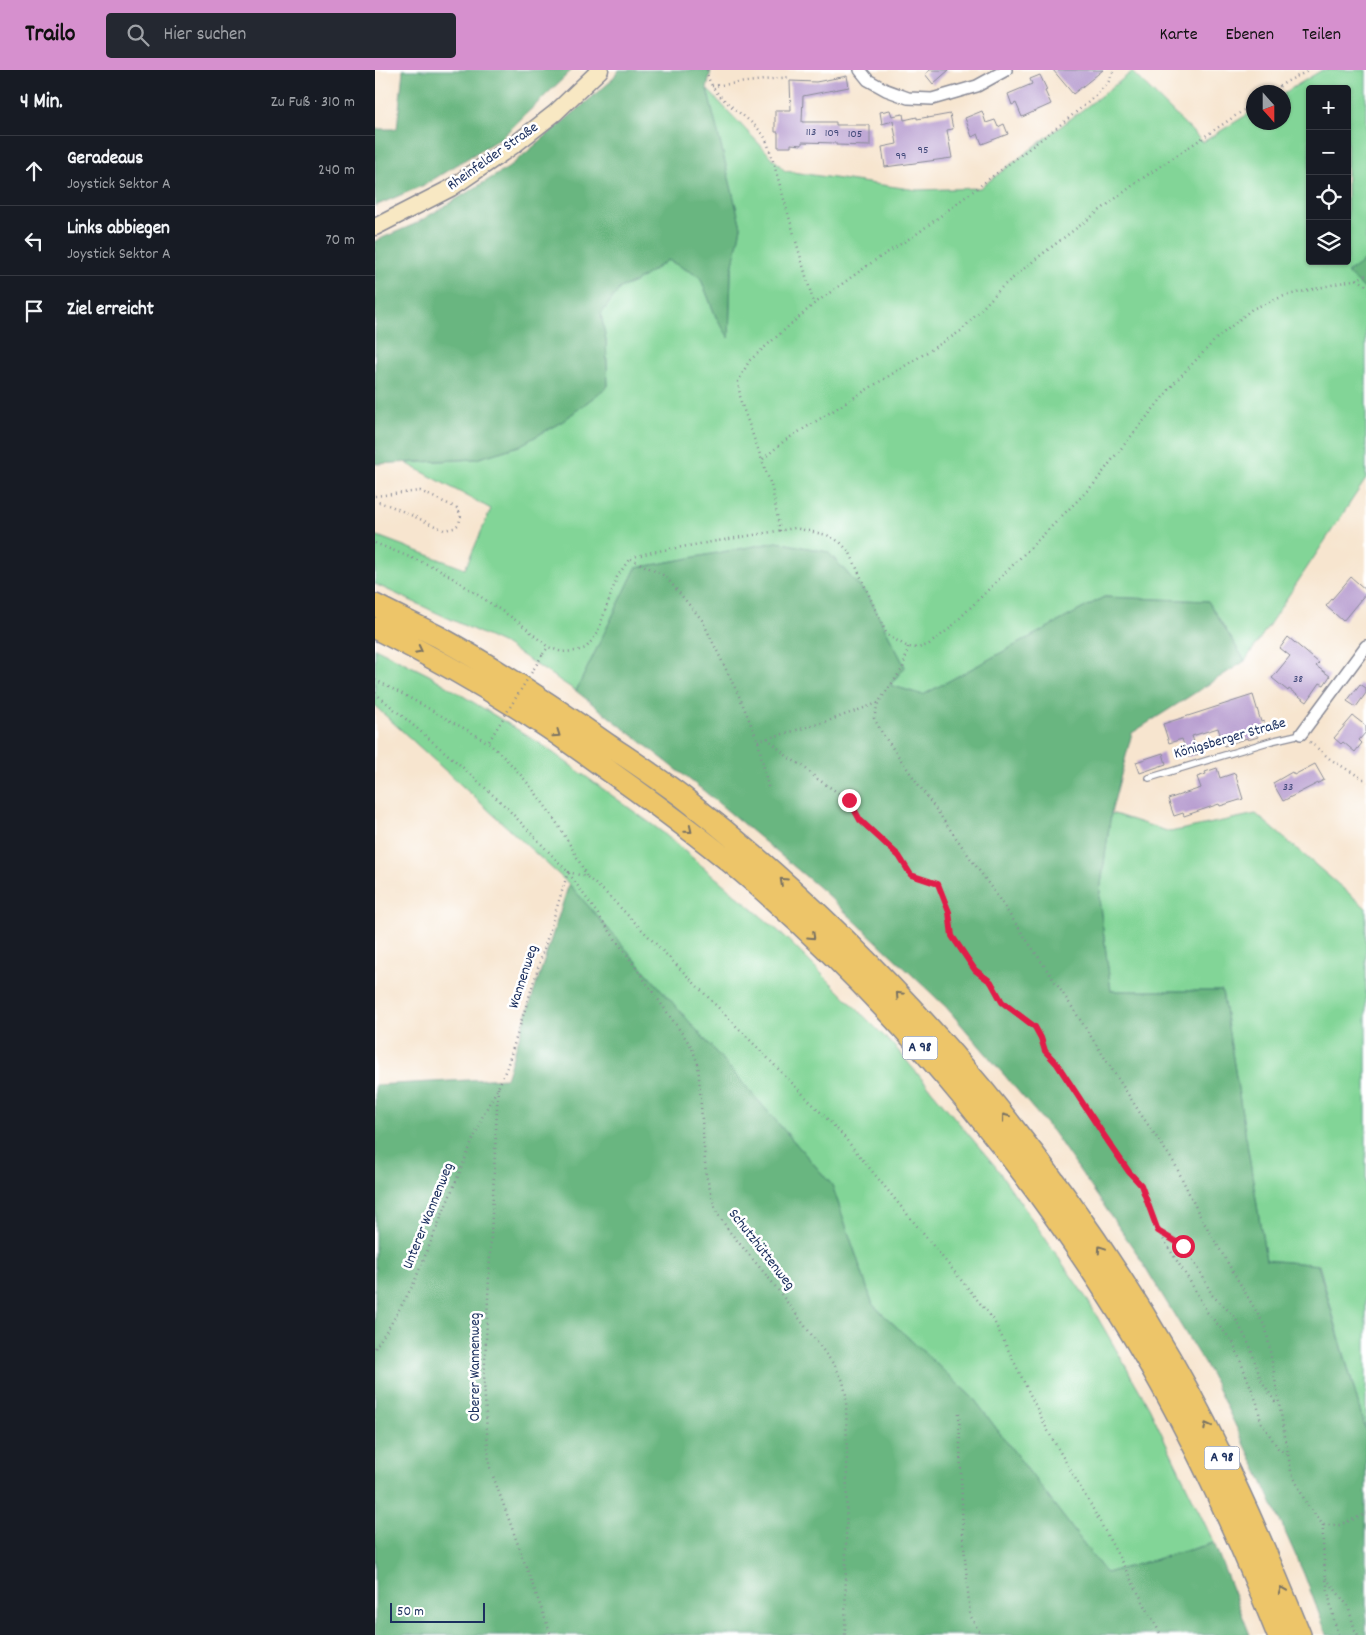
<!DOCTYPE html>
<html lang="de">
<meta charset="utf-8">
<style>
:root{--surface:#171b24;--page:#242831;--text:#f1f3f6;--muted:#9ea1a6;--line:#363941;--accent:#d690ce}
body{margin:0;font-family:Dekko,sans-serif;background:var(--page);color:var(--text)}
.controls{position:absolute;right:15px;top:15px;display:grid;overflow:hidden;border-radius:5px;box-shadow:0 1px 4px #0004}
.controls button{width:45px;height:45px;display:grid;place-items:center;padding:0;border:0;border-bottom:1px solid var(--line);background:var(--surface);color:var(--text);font:25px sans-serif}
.compass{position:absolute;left:871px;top:15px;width:45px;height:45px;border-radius:50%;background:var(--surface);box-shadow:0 1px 4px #0004;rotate:159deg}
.scale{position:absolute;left:15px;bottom:12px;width:95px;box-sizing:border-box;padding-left:5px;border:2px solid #1b2f5e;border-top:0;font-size:14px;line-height:18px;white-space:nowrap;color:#1b2f5e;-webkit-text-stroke:4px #fff;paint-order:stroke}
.stop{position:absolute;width:15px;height:15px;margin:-11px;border:4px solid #e11d48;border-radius:50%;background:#fff}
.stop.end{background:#e11d48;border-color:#fff;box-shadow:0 1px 5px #0008}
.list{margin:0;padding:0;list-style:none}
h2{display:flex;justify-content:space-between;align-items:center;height:65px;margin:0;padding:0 20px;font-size:21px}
h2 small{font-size:16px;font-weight:400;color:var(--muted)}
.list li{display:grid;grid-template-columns:32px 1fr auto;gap:15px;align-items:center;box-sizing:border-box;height:70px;padding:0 20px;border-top:1px solid var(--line)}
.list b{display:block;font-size:19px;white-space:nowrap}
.list p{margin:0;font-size:16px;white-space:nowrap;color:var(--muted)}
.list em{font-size:16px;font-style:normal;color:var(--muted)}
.icon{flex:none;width:28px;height:28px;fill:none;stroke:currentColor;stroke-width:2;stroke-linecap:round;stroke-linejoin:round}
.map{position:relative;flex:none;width:991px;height:1565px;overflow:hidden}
header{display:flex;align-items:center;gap:30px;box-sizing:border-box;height:70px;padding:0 25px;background:var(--accent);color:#111}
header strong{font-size:24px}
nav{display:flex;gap:28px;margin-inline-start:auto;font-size:18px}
.search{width:350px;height:45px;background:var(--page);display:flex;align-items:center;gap:12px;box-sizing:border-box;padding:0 18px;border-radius:5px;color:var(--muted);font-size:19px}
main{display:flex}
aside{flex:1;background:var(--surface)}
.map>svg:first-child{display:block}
</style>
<header>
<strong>Trailo</strong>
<div class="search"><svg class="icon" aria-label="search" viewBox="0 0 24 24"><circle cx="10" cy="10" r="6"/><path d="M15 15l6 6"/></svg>Hier suchen</div>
<nav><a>Karte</a><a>Ebenen</a><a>Teilen</a></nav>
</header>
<main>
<aside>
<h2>4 Min.<small>Zu Fuß · 310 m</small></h2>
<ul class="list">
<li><svg class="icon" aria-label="ahead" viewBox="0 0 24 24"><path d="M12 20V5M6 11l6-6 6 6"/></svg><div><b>Geradeaus</b><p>Joystick Sektor A</p></div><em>240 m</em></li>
<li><svg class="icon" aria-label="left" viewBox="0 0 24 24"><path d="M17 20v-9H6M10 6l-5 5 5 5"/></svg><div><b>Links abbiegen</b><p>Joystick Sektor A</p></div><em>70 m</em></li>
<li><svg class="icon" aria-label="arrive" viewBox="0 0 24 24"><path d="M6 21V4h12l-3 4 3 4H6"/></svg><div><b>Ziel erreicht</b></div></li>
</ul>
</aside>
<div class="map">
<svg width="991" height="1565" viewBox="0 0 991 1565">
<rect width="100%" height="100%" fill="#fff"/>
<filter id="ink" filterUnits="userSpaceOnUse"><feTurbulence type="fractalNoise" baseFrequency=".02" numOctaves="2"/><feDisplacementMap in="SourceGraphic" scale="10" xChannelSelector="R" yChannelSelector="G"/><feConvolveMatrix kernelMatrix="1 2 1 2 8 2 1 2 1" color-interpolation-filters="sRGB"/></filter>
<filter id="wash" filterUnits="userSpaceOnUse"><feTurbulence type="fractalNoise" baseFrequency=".0096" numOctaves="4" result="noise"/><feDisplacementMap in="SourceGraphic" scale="20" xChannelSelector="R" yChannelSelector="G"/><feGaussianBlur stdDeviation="1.12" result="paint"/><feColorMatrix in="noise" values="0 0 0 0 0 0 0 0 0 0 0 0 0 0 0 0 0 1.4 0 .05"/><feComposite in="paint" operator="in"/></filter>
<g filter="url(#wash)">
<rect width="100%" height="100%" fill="#f7e5cf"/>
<!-- green -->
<path fill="#82d597" stroke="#4e827a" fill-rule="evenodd" d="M947 0H991V189L973 203 991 220V409L870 591 833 531 729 527 548 625 515 615 530 597 494 527 453 482 402 472 261 498 201 621 131 575 0 514V465L90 499 116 439 31 393 101 389 144 376 188 351 233 316 231 271 226 244 245 218 260 212 293 190 325 207 341 247 354 267 356 204 366 157 332 19 410 101 542 120 605 118 757 2 828 72 878 41V52H908L909 23ZM935 19H972V191H935Z
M0 578 54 605 166 674 286 761 408 865 520 977 621 1097 712 1229 774 1337 839 1473 731 1503 599 1329 498 1235 457 1115 194 814 0 636Z
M736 743 795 762 881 744 991 838V1361L944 1195 891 1190 847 921H736L724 829Z"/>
<!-- forest -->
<path fill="#69b680" stroke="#42726f" d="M28 0H197L127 67 49 115 0 136V59H22Z
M244 0H336L332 19 366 157 356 204 354 268 341 247 325 207 293 190 260 212 245 218 226 244 231 271 233 316 188 351 144 376 101 389 0 394V171L40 154 133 98 235 12Z
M991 189V220L972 203Z
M402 472 453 482 494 527 530 597 515 615 548 625 729 527 833 531 870 591 757 663 736 743 724 829 736 921H847L891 1190 943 1195 991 1361V1565H952L929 1504 884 1404 836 1305 761 1182 678 1062 571 937 447 820 329 721 201 621 261 498Z
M194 814 457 1115 498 1235 599 1329 731 1503 839 1473 875 1565H0V1015L131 1008Z"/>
<g id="blocks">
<!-- building -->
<path fill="#b69bcf" d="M555 0H574L558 14 550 4Z
M678 0H728L698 24Z
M665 5 672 20 670 21 676 34 647 47 641 33 637 35 633 24 657 14 655 9Z
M472 6 474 17 428 26 427 52H461V55H495V76L461 75V73L427 72V75L416 74V77H403V62H400V40H416L415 11 441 12Z
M515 40 517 46 528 44 529 50 542 47V49L553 47V48L575 44 578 59 572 60 577 88 510 97 507 77 522 74 518 51 507 54 505 42Z
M607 41 611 53 620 50 623 57 629 54 633 64 607 74 603 64 597 67 590 48Z
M976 507 991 520V523L968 551 951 536Z
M913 567 944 593 941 596 955 606 949 615 945 613 932 632 914 619 913 621 897 608 915 586 905 578Z
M985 614 991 618V623L981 637 972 631Z
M878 625 886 652 889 651 892 661 882 665 883 667 873 670 872 668 849 676 843 658 817 666 823 684 813 687 807 669 794 673 788 654Z
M978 646 991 656V662L984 670 987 673 980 682 968 672 966 674 959 668Z
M788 683 791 694 765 703 761 692Z
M940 694 949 710 908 731 898 713 917 702 919 705Z
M842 698 845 708 860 703 868 729 845 736 844 734 809 746 808 743 799 746 793 729 826 718 822 707 831 704 830 702Z"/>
</g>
</g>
<g filter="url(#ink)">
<use href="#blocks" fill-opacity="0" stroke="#898a96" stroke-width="1"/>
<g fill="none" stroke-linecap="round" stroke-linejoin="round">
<!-- lane casing -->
<g stroke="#898a96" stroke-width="8">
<path id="lane" d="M774 708 896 671 926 664"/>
</g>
<!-- street casing -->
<g stroke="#898a96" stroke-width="14">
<path id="street" d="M485 0 493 10 511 20 533 28 557 29 602 16 631 0
M926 664 991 576"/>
</g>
<!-- secondary casing -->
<g stroke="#898a96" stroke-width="19">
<path id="secondary" d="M0 157 76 118 139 75 180 43 225 0"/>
</g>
<!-- highway casing -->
<g stroke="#898a96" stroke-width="24">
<path id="highway" d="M0 535C21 546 43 556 64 567 122 599 178 636 232 674 257 691 283 708 308 727 504 881 670 1073 795 1288 846 1377 887 1471 925 1565
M0 558C58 587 115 619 169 655 192 670 214 687 237 703 286 738 335 774 380 813 534 948 673 1118 775 1295 825 1381 866 1473 903 1565"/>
</g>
<!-- path -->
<path stroke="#898a96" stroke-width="2.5" stroke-dasharray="1 4" stroke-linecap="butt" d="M332 0C333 28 375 45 389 66 392 71 394 78 396 84L439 234
M337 16 415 7
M896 22 911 12 935 0
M982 209 991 215
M388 389 409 371 435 355 586 261 627 217 662 188 765 110 878 34
M0 426 45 421 82 438 86 445 84 454 79 458 69 460 16 436 0 431
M405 461 397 418 366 332 363 312 374 291 439 234 499 191 543 163 689 52 716 30 733 13 738 2
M0 473 64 499 145 553 173 577 187 582 201 581 211 578 222 564 242 507 255 488 277 482 420 458 452 465 465 472 475 483 512 565 533 577 543 578 553 575 574 559 719 414 740 386 801 311 841 269 877 239 909 226 982 209 991 205
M256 489 290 506 327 550 365 628 383 671 394 721
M533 577 528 598 503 633 499 648 507 663 620 823 697 937 765 1043 800 1094 824 1144 891 1258 916 1401 931 1433 948 1455H964L991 1444
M168 584 173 577
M0 610C26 623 52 637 77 652 89 658 102 665 113 673 153 705 190 761 212 807
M0 623 84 694 130 736 193 802 316 976 323 994 331 1105 341 1141 354 1161 397 1212 460 1296 468 1311 471 1325 472 1395 470 1565
M392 668 414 688 428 696 441 708 474 730 485 750 525 786 536 805 563 814 574 842 577 866 600 900 616 912 627 932 660 957 666 967 670 981 682 994 728 1064 755 1102 766 1115 783 1161 816 1213 832 1242 858 1272 882 1333 886 1352 903 1378 912 1385
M383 671 450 652 503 633
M935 672 955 689 988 709H991
M193 802 212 807 230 822 465 1062 618 1249 674 1363 718 1439 786 1565
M123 1018 109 1312 114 1395 176 1565
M784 1162 808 1176 825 1201 837 1225 859 1246 875 1276 885 1308 902 1335
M0 1278 16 1254 38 1215 109 1043 123 1018 132 997 193 802
M584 1343 588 1464 595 1545 606 1565
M948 1455C947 1493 953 1529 963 1565
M951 1508 973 1536 980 1560 983 1565"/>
<!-- lane -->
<use href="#lane" stroke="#fff" stroke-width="5.5"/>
<!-- street -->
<use href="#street" stroke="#fff" stroke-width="11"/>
<!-- secondary -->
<use href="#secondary" stroke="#f8e8c3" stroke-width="16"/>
<!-- highway -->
<use href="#highway" stroke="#edc569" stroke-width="21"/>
<!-- path-bridge -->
<path stroke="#898a96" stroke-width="2.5" stroke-dasharray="1 4" stroke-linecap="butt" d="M114 671 168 584"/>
</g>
<!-- one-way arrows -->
<defs><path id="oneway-chevron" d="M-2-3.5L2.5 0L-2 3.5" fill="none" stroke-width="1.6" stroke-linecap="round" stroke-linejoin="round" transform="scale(1.25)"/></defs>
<g stroke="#797263">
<use href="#oneway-chevron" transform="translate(44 580) rotate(27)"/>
<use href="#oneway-chevron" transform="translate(182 664) rotate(35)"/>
<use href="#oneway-chevron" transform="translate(314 760) rotate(39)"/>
<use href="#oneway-chevron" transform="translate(408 811) rotate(-137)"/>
<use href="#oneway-chevron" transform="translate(437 866) rotate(43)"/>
<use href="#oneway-chevron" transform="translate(524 925) rotate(-133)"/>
<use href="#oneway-chevron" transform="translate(630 1047) rotate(-128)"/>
<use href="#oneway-chevron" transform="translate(726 1179) rotate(-124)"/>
<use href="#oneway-chevron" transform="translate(832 1356) rotate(-118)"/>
<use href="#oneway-chevron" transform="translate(907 1520) rotate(-112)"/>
</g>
</g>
<g fill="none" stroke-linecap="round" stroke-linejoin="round" filter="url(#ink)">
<!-- route -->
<path stroke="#e11d48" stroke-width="6" d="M474 730 485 750 524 786 536 805 563 814 574 842 577 866 600 900 616 912 627 932 660 957 666 968 670 981 682 994 728 1064 754 1102 766 1115 783 1161 808 1176"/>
</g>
<g text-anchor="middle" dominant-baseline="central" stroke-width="5" stroke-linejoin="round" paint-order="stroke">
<!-- number labels -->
<g font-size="12" fill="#424a7a">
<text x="436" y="62">113</text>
<text x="457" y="63">109</text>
<text x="480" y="64">105</text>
<text x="548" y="80">95</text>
<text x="526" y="86">99</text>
<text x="923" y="609">38</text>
<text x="913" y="717">33</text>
</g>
<!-- shield labels -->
<g fill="#fff" stroke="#5f6d8e" stroke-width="1">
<rect x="527.5" y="966.5" width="35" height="23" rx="4"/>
<rect x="829.5" y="1376.5" width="35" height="23" rx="4"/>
</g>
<g font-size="14" font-weight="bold" fill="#1b2f5e">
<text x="545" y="978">A 98</text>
<text x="847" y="1388">A 98</text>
</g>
<!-- street labels -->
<g font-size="15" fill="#1b2f5e" stroke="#fff">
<text transform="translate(118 87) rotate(-35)">Rheinfelder Straße</text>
<text transform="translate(855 669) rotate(-16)">Königsberger Straße</text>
<text transform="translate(149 907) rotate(-72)">Wannenweg</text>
<text transform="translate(54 1146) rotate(-68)">Unterer Wannenweg</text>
<text transform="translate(386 1180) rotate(52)">Schutzhüttenweg</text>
<text transform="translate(101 1297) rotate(-90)">Oberer Wannenweg</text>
</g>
</g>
</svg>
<div class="controls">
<button>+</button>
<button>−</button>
<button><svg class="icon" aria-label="locate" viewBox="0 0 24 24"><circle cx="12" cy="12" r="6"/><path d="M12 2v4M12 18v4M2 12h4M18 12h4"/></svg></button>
<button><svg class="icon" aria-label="layers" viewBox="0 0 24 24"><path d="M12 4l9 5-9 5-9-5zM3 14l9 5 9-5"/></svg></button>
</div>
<svg class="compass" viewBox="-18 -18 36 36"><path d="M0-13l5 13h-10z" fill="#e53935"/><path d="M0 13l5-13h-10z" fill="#9ea1a6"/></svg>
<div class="scale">50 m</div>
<div class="stop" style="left:808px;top:1176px"></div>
<div class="stop end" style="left:474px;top:730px"></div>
</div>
</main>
